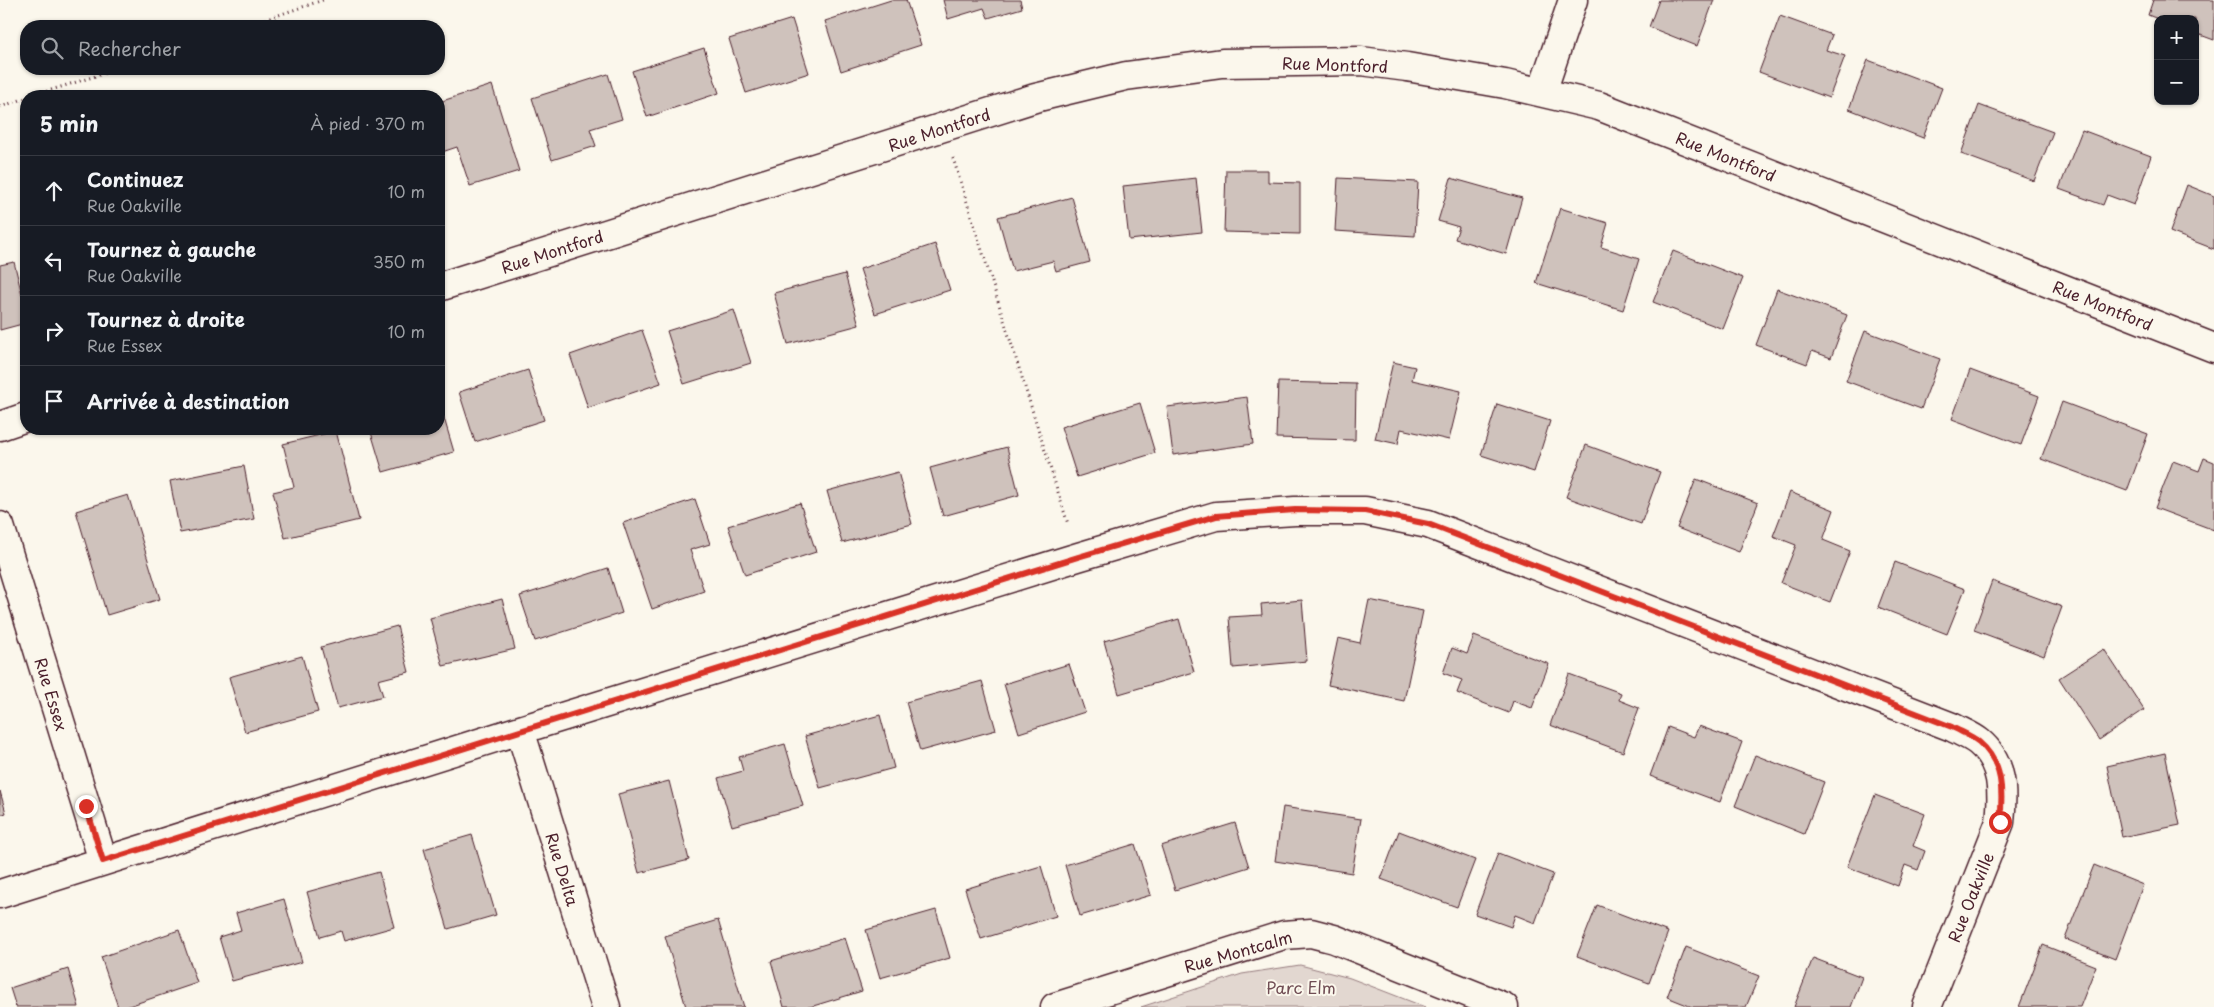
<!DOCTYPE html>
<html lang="fr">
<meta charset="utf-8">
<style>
:root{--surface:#171b24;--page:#242831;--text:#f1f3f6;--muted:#9ea1a6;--line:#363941}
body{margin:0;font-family:"Playpen Sans",sans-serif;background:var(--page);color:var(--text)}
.controls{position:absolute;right:15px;top:15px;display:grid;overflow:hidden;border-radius:10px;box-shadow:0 1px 4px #0004}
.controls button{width:45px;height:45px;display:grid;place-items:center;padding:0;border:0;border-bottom:1px solid var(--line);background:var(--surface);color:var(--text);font:25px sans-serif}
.stop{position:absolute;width:15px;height:15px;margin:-11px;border:4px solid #d93025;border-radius:50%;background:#fff}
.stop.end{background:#d93025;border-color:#fff;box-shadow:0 1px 5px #0008}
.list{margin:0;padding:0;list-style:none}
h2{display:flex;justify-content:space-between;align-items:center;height:65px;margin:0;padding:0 20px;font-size:21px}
h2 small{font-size:16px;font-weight:400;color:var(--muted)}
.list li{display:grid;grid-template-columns:32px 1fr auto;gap:15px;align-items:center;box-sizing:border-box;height:70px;padding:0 20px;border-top:1px solid var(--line)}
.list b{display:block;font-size:19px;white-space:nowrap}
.list p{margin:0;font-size:16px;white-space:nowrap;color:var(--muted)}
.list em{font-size:16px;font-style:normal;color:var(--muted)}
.icon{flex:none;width:28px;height:28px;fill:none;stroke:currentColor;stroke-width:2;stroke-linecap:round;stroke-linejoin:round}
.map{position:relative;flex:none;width:2214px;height:1007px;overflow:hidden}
.search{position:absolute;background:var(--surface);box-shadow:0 1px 4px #0004;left:20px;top:20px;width:425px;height:55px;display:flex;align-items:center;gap:12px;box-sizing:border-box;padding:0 18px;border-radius:20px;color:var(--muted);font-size:19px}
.panel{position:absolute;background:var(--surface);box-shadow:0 1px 4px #0004;left:20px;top:90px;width:425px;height:345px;border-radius:20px}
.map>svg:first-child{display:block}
</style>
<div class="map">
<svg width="2214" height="1007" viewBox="0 0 2214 1007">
<rect width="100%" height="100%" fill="#fbf7ec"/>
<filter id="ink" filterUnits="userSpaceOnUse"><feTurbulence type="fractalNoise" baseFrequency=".02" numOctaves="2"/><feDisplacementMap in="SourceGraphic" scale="10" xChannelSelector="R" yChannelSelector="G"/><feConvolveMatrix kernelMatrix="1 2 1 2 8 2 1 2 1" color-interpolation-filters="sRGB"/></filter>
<g filter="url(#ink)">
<!-- green -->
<path fill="#e2d7d0" stroke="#967b7e" d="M1300 965 1350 978 1425 1007H1141L1242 974Z"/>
<!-- building -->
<path fill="#cfc2bc" stroke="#4a1f2b" d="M891 0H906L921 45 841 71 825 21Z
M943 0H1020L1022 8 988 18 984 8 948 19Z
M1659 0H1714L1697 46 1649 27Z
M2153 0H2214V40L2195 33V19H2158L2148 15Z
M1780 16 1832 35 1826 50 1845 56 1829 98 1759 72Z
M792 19 809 73 746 93 729 39Z
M704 48 719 93 647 117 632 71Z
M1868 60 1942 88 1923 138 1849 109Z
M608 74 622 119 590 129 596 146 552 160 532 98Z
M492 85 519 171 470 186 457 147 439 153V102Z
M1979 105 2053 132 2034 181 1961 154Z
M2082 130 2151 156 2134 205 2107 195 2103 205 2059 189Z
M1226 170H1268V182L1300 183V234L1224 232Z
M1196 178 1202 232 1129 240 1123 186Z
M1338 178 1418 182 1415 236 1335 231Z
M1451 178 1522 198 1506 254 1455 239 1459 227 1438 221Z
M2187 185 2214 196V249L2170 232Z
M1072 197 1090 262 1056 271 1053 261 1013 271 998 217Z
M1560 208 1608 223 1601 247 1639 259 1623 310 1536 283Z
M935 244 950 290 875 314 860 269Z
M1673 251 1743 278 1723 329 1653 302Z
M14 262 26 311V323L0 330V265Z
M845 274 859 325 788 344 774 293Z
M1777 289 1847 315 1831 358 1812 351 1807 364 1756 345Z
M734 310 751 363 684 384 667 331Z
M642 330 661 383 588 408 570 355Z
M1865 331 1940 359 1921 409 1846 381Z
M1393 362 1415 367 1412 380 1461 391 1449 440 1401 429 1398 444 1375 439Z
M528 370 544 420 475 442 459 392Z
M1970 370 2039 396 2021 445 1952 419Z
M1278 382 1356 384 1355 440 1276 438Z
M1247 397 1253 444 1173 455 1167 407Z
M439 401 454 452 383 472 370 429H439Z
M2062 402 2148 434 2127 491 2041 459Z
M1140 403 1155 453 1077 477 1061 427Z
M1497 404 1550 421 1534 472 1481 455Z
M336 431 359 520 285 538 273 492 294 487 283 444Z
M1586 445 1660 472 1641 524 1566 497Z
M1007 447 1019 495 943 516 930 468Z
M2204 458 2214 462V530L2155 508 2173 461 2199 471Z
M244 466 254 519 180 533 170 481Z
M898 472 912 524 842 543 827 491Z
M1696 479 1758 503 1739 552 1677 528Z
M1790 492 1834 510 1823 540 1850 551 1830 602 1781 583 1796 545 1773 536Z
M128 495 160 599 107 615 76 511Z
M695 499 710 544 690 550 704 591 652 609 623 523Z
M800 503 816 552 745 575 728 526Z
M1895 562 1965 589 1947 634 1878 607Z
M608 568 622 613 535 641 520 596Z
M1992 581 2062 607 2044 656 1974 630Z
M502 599 515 649 443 666 430 618Z
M1302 600 1307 661 1233 668 1229 617 1262 615 1261 604Z
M1369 600 1423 611 1404 701 1328 685 1338 638 1360 643Z
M1179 619 1194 672 1119 694 1104 641Z
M397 626 409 672 378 680 383 696 338 708 321 647Z
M1474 636 1549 664 1532 708 1513 701 1509 713 1457 693 1462 680 1443 673 1452 648 1467 654Z
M2104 649 2144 710 2099 740 2059 678Z
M302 656 318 712 245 732 229 677Z
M1069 664 1085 712 1019 733 1004 684Z
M1569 674 1621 693 1619 700 1639 708 1623 752 1550 725Z
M982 681 996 730 920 751 906 702Z
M880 715 894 768 820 788 805 736Z
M1699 726 1742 742 1720 802 1650 776 1668 727 1694 737Z
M785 744 803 806 732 826 718 778 743 771 739 757Z
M2165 753 2180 825 2122 837 2107 766Z
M1755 755 1824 782 1804 834 1735 806Z
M669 781 689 860 639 873 618 794Z
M0 791 6 813 0 815Z
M1875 795 1925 814 1913 846 1925 851 1918 870 1905 865 1898 886 1847 867Z
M1283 807 1361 819 1352 873 1275 861Z
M1235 823 1249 867 1175 890 1161 846Z
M1399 831 1475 860 1457 907 1381 879Z
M472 835 496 915 448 929 424 849Z
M1135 844 1151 895 1080 916 1065 865Z
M1498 853 1553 874 1535 923 1515 915 1511 927 1475 914Z
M2094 865 2143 885 2115 959 2065 939Z
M1041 866 1056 916 981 939 965 889Z
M379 872 394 927 344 941 341 931 320 937 307 892Z
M284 899 302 962 232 981 219 937 241 930 236 913Z
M1597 905 1668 932 1649 983 1577 956Z
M936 910 950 958 880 978 866 930Z
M718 920 744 1007H686L665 936Z
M179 930 197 983 126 1007H118L101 957Z
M845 938 862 991 810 1007H784L771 961Z
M2043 945 2096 966 2080 1007H2019Z
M1686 947 1759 976 1746 1007H1692L1667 997Z
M1813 958 1862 977 1851 1007H1794Z
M68 969 79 1007H16L10 988Z"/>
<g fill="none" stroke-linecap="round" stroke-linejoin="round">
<!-- street casing -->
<g stroke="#4a1f2b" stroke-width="31">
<path id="street" d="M1542 92 1573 0
M439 287 1035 98 1126 76 1222 63 1361 61 1407 67 1505 84 1599 106 2214 348
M0 426 26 417
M0 526 103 861
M520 730 606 1007
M0 894 520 730 1078 557 1216 516 1295 511H1365L1428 524 1952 727C1961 732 1972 736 1979 742 2004 763 2003 793 2000 822L1927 1007
M1055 1007 1284 935 1311 933 1334 939 1504 1007"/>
</g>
<!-- path -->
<path stroke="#4a1f2b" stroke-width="3" stroke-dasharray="1 4" stroke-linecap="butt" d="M246 26 323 0
M32 96 118 69
M0 107 26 98
M953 158 1068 524"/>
<!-- street -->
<use href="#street" stroke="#fbf7ec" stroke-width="28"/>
</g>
</g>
<g fill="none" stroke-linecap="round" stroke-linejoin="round" filter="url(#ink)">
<!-- route -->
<path stroke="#d93025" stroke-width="6" d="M86 806 103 861 1078 557 1216 516 1295 510 1365 511 1428 524 1952 727C1961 732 1972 736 1979 742 2004 763 2003 793 2000 822"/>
</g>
<g text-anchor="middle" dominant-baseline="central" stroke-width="4" stroke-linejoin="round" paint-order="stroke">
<!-- street labels -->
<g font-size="16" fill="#4a1f2b" stroke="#fbf7ec">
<text transform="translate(1335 64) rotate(2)">Rue Montford</text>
<text transform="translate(939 129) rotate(-18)">Rue Montford</text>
<text transform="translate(1726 156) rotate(22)">Rue Montford</text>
<text transform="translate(552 251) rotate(-18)">Rue Montford</text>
<text transform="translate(2103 305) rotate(22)">Rue Montford</text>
<text transform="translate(52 694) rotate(73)">Rue Essex</text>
<text transform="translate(563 869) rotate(73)">Rue Delta</text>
<text transform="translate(1970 897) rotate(-68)">Rue Oakville</text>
<text transform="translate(1238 951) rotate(-16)">Rue Montcalm</text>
</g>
<!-- park labels -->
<g font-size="16" fill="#704d54" stroke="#fbf7ec">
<text x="1301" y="987">Parc Elm</text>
</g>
</g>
</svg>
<div class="controls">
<button>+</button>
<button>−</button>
</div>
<div class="stop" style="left:2000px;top:822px"></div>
<div class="stop end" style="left:86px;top:806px"></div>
<div class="search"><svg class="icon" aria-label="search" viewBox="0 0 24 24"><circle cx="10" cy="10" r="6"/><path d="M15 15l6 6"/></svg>Rechercher</div>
<section class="panel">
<h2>5 min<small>À pied · 370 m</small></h2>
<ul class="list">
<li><svg class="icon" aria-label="ahead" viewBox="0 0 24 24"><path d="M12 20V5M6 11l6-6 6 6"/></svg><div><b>Continuez</b><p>Rue Oakville</p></div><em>10 m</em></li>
<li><svg class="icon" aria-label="left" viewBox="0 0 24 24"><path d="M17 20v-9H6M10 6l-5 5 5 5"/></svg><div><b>Tournez à gauche</b><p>Rue Oakville</p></div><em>350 m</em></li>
<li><svg class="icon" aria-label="right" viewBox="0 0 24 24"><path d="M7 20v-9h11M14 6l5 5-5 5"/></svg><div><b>Tournez à droite</b><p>Rue Essex</p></div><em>10 m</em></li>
<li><svg class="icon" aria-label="arrive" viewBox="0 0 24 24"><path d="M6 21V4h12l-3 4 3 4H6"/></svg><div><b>Arrivée à destination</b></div></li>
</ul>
</section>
</div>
